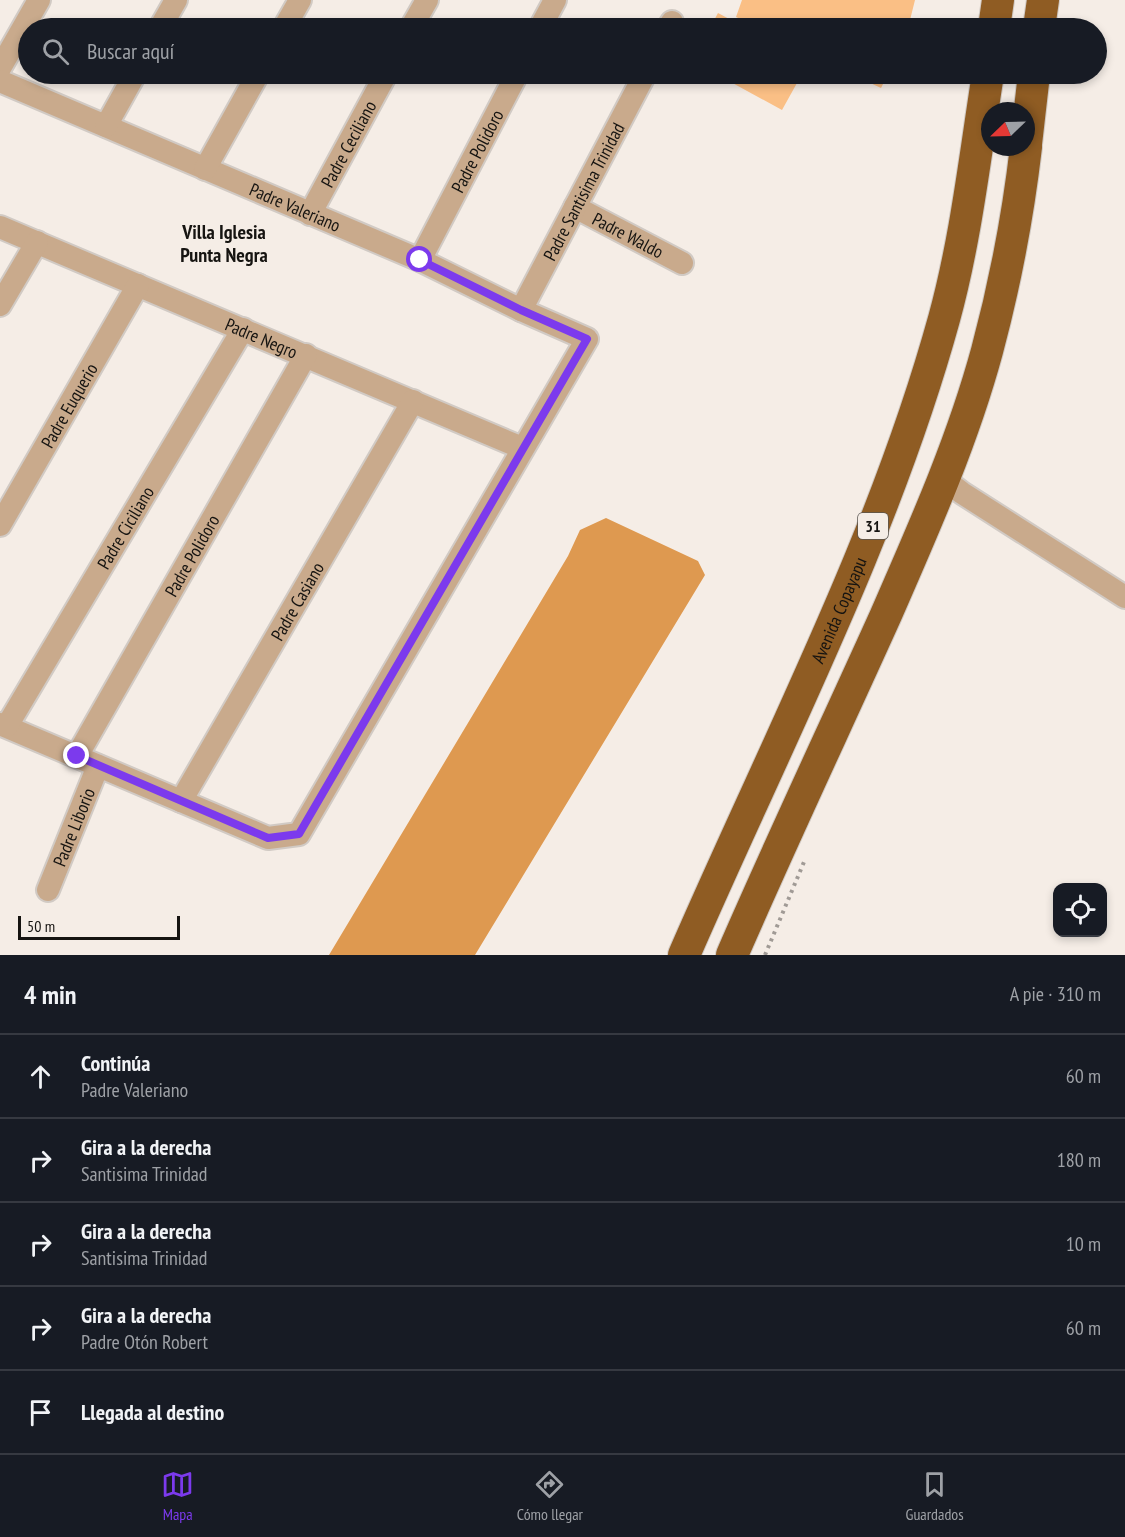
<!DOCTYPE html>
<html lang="es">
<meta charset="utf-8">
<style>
:root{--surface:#171b24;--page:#242831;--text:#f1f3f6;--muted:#9ea1a6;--line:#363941;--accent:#7c3aed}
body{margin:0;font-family:"PT Sans Narrow",sans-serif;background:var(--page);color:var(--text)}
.controls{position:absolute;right:18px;bottom:18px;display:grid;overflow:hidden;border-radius:12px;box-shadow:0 3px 9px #0003}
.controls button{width:54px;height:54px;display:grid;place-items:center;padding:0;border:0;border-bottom:2px solid var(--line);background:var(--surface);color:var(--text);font:30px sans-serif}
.compass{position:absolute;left:981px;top:102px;width:54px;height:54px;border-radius:50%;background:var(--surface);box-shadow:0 3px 9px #0003;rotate:247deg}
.scale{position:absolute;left:18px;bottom:15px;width:162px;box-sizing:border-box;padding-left:6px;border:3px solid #161411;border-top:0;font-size:16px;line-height:21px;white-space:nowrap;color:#161411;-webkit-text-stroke:4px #f5ede6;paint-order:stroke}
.stop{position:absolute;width:18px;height:18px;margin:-14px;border:4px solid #7c3aed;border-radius:50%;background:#fff}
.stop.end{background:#7c3aed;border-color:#fff;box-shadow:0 2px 6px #0008}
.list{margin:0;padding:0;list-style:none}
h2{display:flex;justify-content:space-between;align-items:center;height:78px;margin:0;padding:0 24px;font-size:26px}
h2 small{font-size:20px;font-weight:400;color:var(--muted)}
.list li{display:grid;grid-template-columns:39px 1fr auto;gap:18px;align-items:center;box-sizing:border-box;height:84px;padding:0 24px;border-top:2px solid var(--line)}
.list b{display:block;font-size:22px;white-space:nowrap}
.list p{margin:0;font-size:20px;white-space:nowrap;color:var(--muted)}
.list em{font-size:20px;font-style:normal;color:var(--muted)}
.icon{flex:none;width:33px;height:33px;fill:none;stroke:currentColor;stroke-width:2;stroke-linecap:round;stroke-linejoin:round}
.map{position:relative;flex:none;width:1125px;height:955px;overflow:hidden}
.search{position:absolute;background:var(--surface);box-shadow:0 3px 9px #0003;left:18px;right:18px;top:18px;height:66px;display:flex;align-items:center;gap:15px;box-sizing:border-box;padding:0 21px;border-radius:33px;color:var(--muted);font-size:22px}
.sheet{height:498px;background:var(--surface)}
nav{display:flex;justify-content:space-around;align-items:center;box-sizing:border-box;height:84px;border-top:2px solid var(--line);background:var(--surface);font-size:16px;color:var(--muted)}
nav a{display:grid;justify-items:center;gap:3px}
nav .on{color:var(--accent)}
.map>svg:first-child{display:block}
</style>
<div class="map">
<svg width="1125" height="955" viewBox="0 0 1125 955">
<rect width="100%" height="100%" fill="#f5ede6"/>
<!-- green -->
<path fill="#fabf85" d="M742 0H915L908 28H759L736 17Z
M718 13 746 28H710Z
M716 74H802L782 110Z
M851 74H888L881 88Z"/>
<!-- water -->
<path fill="#de9950" d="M606 518 698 561 705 575 475 955H329L568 556 580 530Z"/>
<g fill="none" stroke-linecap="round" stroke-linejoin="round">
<!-- minor casing -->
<g stroke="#d1cac4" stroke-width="26">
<g id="minor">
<path d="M160 28 176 0"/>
<path d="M284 28 300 0"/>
<path d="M411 28 427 0"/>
<path d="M540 28 555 0"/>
<path d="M668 28 672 22"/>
<path d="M0 68 39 0"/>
<path id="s1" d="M0 81 420 260 521 310 587 339 299 834 268 838 0 724"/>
<path d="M106 126 135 74"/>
<path d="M205 169 258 74"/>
<path id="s2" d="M575 207 682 263"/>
<path id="s3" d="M310 214 386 74"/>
<path id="s4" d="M0 227 522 448"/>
<path id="s5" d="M420 260 517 74"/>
<path d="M0 305 37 242"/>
<path id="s6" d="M521 310 645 74"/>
<path d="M944 479 962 493 1125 597"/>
<path id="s7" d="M0 525 138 285"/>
<path id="s8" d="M7 726 243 329"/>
<path id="s9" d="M77 756 306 355"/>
<path id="s10" d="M181 801 413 401"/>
<path id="s11" d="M48 890 98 766"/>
</g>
</g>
<!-- highway casing -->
<g stroke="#d1cac4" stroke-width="34">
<g id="highway">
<path d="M994 28 998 0"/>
<path d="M1039 28 1043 0"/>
<path d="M1026 144 1034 74"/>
<path id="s12" d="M684 955C775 745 883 540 944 319 966 239 975 156 988 74"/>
<path d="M732 955C781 842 834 730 885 617 923 530 962 443 987 351 1005 284 1018 216 1026 147"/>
</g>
</g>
<!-- path -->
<path stroke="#a09a95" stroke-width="4" stroke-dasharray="3 4.5" stroke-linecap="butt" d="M765 955 804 862"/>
<!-- minor -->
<use href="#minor" stroke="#c9aa8c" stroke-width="22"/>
<!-- highway -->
<use href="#highway" stroke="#8f5c23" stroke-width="32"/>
</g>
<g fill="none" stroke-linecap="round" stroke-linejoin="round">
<!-- route -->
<path stroke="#7c3aed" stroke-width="8" d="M77 756 268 838 299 834 587 339 521 310 420 260"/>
</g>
<g text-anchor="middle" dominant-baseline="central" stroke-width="6" stroke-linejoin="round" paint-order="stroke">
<!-- shield labels -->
<rect fill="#f5ede6" stroke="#595551" stroke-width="1.5" x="858" y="513" width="30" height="26" rx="4.5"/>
<g font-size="16" font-weight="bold" fill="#161411">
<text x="873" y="526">31</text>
</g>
<!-- street labels -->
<g font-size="18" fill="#161411" stroke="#f5ede6">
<text stroke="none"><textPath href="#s3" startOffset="80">Padre Ceciliano</textPath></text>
<text stroke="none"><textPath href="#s5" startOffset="123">Padre Polidoro</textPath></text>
<text stroke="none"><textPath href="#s6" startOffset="134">Padre Santisima Trinidad</textPath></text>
<text stroke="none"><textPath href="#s1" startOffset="321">Padre Valeriano</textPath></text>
<text stroke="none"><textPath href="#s2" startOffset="60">Padre Waldo</textPath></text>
<text stroke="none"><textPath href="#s4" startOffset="284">Padre Negro</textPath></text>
<text stroke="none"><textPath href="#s7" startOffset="138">Padre Euquerio</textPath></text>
<text stroke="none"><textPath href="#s8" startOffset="231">Padre Ciciliano</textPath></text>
<text stroke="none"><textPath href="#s9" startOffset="231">Padre Polidoro</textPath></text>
<text stroke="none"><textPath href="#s10" startOffset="231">Padre Casiano</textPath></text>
<text stroke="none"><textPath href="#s12" startOffset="378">Avenida Copayapu</textPath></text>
<text stroke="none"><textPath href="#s11" startOffset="68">Padre Liborio</textPath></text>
</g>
<!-- neighbourhood labels -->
<g font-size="20" font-weight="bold" fill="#161411" stroke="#f5ede6">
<text x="224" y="232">Villa Iglesia<tspan x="224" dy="23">Punta Negra</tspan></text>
</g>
</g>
</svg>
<div class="controls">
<button><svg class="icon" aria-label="locate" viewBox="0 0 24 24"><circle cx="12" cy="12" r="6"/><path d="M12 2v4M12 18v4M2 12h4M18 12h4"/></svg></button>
</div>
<svg class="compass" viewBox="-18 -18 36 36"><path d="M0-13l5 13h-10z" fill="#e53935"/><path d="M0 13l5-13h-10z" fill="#9ea1a6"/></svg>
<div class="scale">50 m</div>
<div class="stop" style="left:420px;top:260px"></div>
<div class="stop end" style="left:77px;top:756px"></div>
<div class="search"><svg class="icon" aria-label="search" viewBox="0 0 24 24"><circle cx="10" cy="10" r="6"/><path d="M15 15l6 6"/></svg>Buscar aquí</div>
</div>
<section class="sheet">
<h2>4 min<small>A pie · 310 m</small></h2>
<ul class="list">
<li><svg class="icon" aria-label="ahead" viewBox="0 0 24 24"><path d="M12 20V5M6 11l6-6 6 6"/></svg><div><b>Continúa</b><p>Padre Valeriano</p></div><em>60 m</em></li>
<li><svg class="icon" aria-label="right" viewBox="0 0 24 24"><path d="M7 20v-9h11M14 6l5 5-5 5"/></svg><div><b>Gira a la derecha</b><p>Santisima Trinidad</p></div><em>180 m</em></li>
<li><svg class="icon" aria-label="right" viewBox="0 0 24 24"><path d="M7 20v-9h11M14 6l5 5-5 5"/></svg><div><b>Gira a la derecha</b><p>Santisima Trinidad</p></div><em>10 m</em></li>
<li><svg class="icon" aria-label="right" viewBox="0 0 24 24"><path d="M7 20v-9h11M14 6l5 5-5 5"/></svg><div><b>Gira a la derecha</b><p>Padre Otón Robert</p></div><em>60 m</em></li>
<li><svg class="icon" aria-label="arrive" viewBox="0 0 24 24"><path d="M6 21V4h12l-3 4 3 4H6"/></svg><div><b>Llegada al destino</b></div></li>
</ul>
</section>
<nav>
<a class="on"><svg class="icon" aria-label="map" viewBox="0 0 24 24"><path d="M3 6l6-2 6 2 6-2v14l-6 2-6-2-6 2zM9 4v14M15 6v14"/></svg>Mapa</a>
<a><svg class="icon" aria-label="directions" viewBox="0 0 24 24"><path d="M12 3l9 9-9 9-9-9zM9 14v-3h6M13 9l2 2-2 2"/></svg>Cómo llegar</a>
<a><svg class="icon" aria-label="saved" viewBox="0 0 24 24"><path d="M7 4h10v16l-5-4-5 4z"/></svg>Guardados</a>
</nav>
